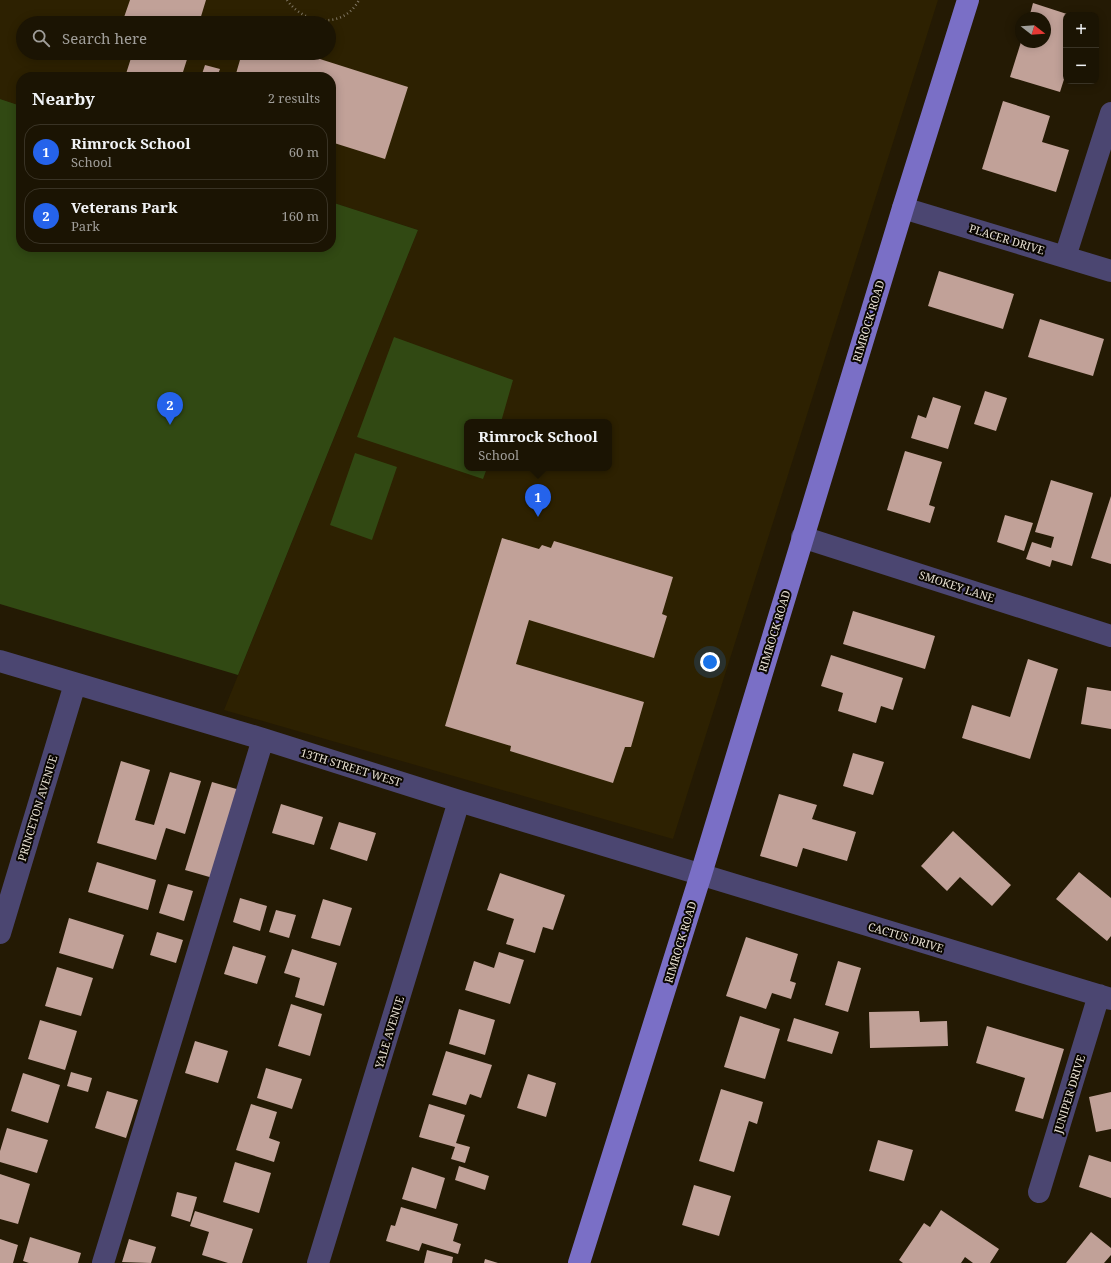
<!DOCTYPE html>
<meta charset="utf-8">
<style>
:root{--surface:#1b1403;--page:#241d0d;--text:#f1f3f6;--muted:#a09e9a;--line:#393325;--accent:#2563eb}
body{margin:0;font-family:"Noto Serif",serif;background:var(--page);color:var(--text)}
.controls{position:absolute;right:12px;top:12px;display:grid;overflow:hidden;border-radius:8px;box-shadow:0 2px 10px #0003}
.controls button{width:36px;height:36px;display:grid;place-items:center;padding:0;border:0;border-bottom:1px solid var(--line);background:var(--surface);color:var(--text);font:20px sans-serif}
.compass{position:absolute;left:1015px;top:12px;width:36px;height:36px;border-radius:50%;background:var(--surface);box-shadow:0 2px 10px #0003;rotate:107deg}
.you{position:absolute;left:710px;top:662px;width:14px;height:14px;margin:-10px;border:3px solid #fff;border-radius:50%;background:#1a73e8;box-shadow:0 0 0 6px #1a73e833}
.badge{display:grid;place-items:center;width:26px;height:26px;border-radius:50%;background:var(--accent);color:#fff;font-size:13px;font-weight:700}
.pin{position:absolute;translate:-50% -33px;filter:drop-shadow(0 1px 2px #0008)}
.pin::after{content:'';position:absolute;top:21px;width:14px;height:12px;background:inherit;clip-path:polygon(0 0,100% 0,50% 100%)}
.popup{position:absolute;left:464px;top:419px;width:148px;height:52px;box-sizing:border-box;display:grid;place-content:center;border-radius:8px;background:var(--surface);filter:drop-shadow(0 1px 3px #0005);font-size:13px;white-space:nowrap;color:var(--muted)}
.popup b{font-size:15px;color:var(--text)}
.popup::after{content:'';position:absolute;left:50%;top:100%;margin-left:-8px;border:8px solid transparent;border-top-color:var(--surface)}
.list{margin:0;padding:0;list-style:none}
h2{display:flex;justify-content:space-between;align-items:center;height:52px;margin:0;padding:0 16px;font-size:17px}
h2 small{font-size:13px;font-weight:400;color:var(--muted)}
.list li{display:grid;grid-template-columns:26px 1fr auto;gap:12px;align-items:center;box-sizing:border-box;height:56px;margin:0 8px 8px;padding:0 8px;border:1px solid var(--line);border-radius:16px}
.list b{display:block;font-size:15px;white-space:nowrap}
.list p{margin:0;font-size:13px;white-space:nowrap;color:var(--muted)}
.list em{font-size:13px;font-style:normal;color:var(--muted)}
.icon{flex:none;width:22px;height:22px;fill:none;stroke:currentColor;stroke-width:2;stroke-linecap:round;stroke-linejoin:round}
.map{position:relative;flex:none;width:1111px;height:1263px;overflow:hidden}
.search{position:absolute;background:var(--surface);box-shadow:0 2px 10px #0003;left:16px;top:16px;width:320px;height:44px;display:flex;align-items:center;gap:10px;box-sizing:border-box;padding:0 14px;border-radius:22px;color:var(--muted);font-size:15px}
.panel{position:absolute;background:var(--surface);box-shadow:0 2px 10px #0003;left:16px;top:72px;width:320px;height:180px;border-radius:16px}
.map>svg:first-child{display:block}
</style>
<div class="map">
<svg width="1111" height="1263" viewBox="0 0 1111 1263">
<rect width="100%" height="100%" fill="#241a04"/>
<!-- built -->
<path fill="#2d2101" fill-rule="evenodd" d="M0 0H938L673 839 224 710 418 230 331 202V77H21V106L0 99ZM23 23H329V53H23ZM467 422H609V468H467Z"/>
<!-- green -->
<path fill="#314913" d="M0 99 21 106V247H331V202L418 230 238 675 0 604Z
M394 337 513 380 501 422H467V468H487L483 479 357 437Z
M355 453 397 467 372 540 330 525Z"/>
<!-- building -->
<path fill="#c1a198" d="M130 0H206L199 23H122Z
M1033 3 1070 15H1066V73L1060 92 1010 77 1021 42H1045V18H1029Z
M117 53H189L183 72 196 77H125L131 58Z
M242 53H301L408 87 385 159 331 142V77H235Z
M205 65 220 69 217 77H201Z
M1003 101 1050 116 1042 142 1069 150 1056 192 982 169Z
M939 271 1014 294 1003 329 928 306Z
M1040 319 1104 339 1093 376 1028 357Z
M985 391 1007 398 996 431 974 424Z
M933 397 961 406 948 449 911 438 918 415 926 418Z
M905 451 942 462 929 505 935 507 930 523 887 510Z
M1051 480 1093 493 1072 566 1052 560 1050 567 1026 559 1032 542 1051 548 1054 537 1035 532Z
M1111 496V564L1091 558Z
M1005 515 1033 523 1024 551 997 542Z
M502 538 539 549 542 545 551 548 554 541 673 577 662 614 667 616 654 658 529 620 516 664 644 702 631 747H625L613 783 510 751 511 746 445 726Z
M853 611 935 636 925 669 843 644Z
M831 655 903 678 893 710 881 706 876 723 838 711 843 693 821 686Z
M1028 659 1058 669 1030 759 962 738 972 705 1010 717Z
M1087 687 1111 691V729L1081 724Z
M853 753 884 762 873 795 843 786Z
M121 761 150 770 135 820 154 825 170 772 201 781 185 834 166 828 156 860 97 843Z
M212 782 240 790 213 878 185 870Z
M779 794 817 805 812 819 856 832 847 861 803 848 797 867 760 856Z
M281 804 323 817 314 845 272 833Z
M339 822 376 833 367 861 330 849Z
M953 831 1011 885 992 906 960 877 947 891 921 866Z
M97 862 156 880 148 910 88 892Z
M1079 872 1111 898V936L1107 941 1056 899Z
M500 873 565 895 553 930 543 927 535 953 506 944 514 919 487 910Z
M168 884 193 891 184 921 159 913Z
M240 898 267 906 260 931 233 922Z
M323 899 352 908 340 946 311 938Z
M276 910 296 915 289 938 269 932Z
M69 918 124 935 113 969 59 953Z
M157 932 183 940 176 963 150 955Z
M746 937 798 954 790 981 796 983 791 999 772 993 766 1009 726 996Z
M233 946 266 956 257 984 224 974Z
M292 949 337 963 324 1006 295 997 300 978 284 973Z
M499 952 524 960 510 1004 465 990 474 961 494 968Z
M838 961 861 968 848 1012 825 1005Z
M57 967 93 978 81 1016 45 1006Z
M291 1004 322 1014 310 1056 278 1046Z
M459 1009 495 1020 485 1055 449 1044Z
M919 1011 920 1022 947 1021 948 1046 870 1048 869 1012Z
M740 1016 780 1029 765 1079 724 1067Z
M794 1018 839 1032 832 1054 787 1041Z
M40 1020 77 1031 65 1070 28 1059Z
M987 1026 1064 1049 1043 1119 1015 1111 1025 1078 976 1063Z
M195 1041 228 1051 218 1083 185 1073Z
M446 1051 492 1065 481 1098 470 1094 466 1105 432 1095Z
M266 1068 302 1079 292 1109 257 1098Z
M71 1072 92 1078 88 1092 67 1086Z
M23 1073 60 1085 48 1123 11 1111Z
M528 1074 556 1083 546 1117 517 1108Z
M721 1089 763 1102 757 1124 749 1121 734 1172 699 1161Z
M107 1091 138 1100 126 1138 95 1128Z
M1111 1092V1129L1096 1132 1089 1097Z
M251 1104 277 1112 269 1138 280 1142 274 1162 236 1150Z
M429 1104 465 1115 456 1143 470 1147 465 1163 451 1159 455 1147 419 1137Z
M7 1128 48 1140 37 1173 0 1162V1151Z
M878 1140 913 1150 904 1181 869 1171Z
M1089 1155 1111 1162V1198L1079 1187Z
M235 1162 271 1173 259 1213 223 1202Z
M459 1166 489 1176 485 1190 455 1180Z
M412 1167 445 1178 436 1209 402 1199Z
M0 1174 30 1184 18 1224 0 1219Z
M694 1185 731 1196 719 1236 682 1225Z
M177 1192 197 1197 190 1222 171 1216Z
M401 1207 458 1224 453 1241 461 1244 458 1254 422 1243 419 1251 386 1241 391 1225 395 1226Z
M941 1210 999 1249 990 1263H973L965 1257 961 1263H903L899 1260 924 1223 930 1227Z
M195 1211 253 1229 242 1263H228L202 1255 209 1232 190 1226Z
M1091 1232 1111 1248V1255L1104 1263H1066Z
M30 1237 81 1253 78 1263H29L23 1261Z
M0 1239 18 1245 13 1263H0Z
M129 1239 156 1247 151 1263 122 1262Z
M427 1250 453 1257 452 1263H424Z
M485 1259 498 1263H484Z"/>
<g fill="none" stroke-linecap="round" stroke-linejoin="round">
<!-- path -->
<path stroke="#817866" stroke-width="2.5" stroke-dasharray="1 3" stroke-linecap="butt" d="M287 0C304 25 344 29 359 0"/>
<!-- minor -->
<path stroke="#4b4671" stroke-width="22" d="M903 208 1111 271
M1065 257 1111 113
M802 537 1111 636
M0 661 263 739 459 801 1111 999
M0 933 75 684
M1039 1192 1099 995
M103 1263 263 739
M318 1263 459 801"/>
<!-- major -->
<path stroke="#7a6fc6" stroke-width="22" d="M579 1263 701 874 903 208 968 0"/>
</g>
<g text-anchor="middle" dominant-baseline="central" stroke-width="4" stroke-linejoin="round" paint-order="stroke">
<!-- street labels -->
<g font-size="11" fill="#e6dfd1" stroke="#0a0601">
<text transform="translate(1007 239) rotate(17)">PLACER DRIVE</text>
<text transform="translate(868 321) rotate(-73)">RIMROCK ROAD</text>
<text transform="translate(957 586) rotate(18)">SMOKEY LANE</text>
<text transform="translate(774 631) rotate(-73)">RIMROCK ROAD</text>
<text transform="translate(351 767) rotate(17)">13TH STREET WEST</text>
<text transform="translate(37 808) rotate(-73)">PRINCETON AVENUE</text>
<text transform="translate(906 937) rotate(17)">CACTUS DRIVE</text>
<text transform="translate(680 942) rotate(-73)">RIMROCK ROAD</text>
<text transform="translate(389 1032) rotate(-73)">YALE AVENUE</text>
<text transform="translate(1069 1094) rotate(-73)">JUNIPER DRIVE</text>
</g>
</g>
</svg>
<div class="controls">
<button>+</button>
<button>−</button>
</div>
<svg class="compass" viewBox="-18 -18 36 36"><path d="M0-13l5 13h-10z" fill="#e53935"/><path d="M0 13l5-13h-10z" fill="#a09e9a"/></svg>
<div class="you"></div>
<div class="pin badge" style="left:538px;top:517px">1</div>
<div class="popup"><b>Rimrock School</b>School</div>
<div class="pin badge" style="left:170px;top:425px">2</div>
<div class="search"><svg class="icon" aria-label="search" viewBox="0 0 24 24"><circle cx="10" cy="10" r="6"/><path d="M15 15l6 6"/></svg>Search here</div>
<section class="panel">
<h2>Nearby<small>2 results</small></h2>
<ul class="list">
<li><span class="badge">1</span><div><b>Rimrock School</b><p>School</p></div><em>60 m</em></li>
<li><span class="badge">2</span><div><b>Veterans Park</b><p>Park</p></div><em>160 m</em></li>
</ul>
</section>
</div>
